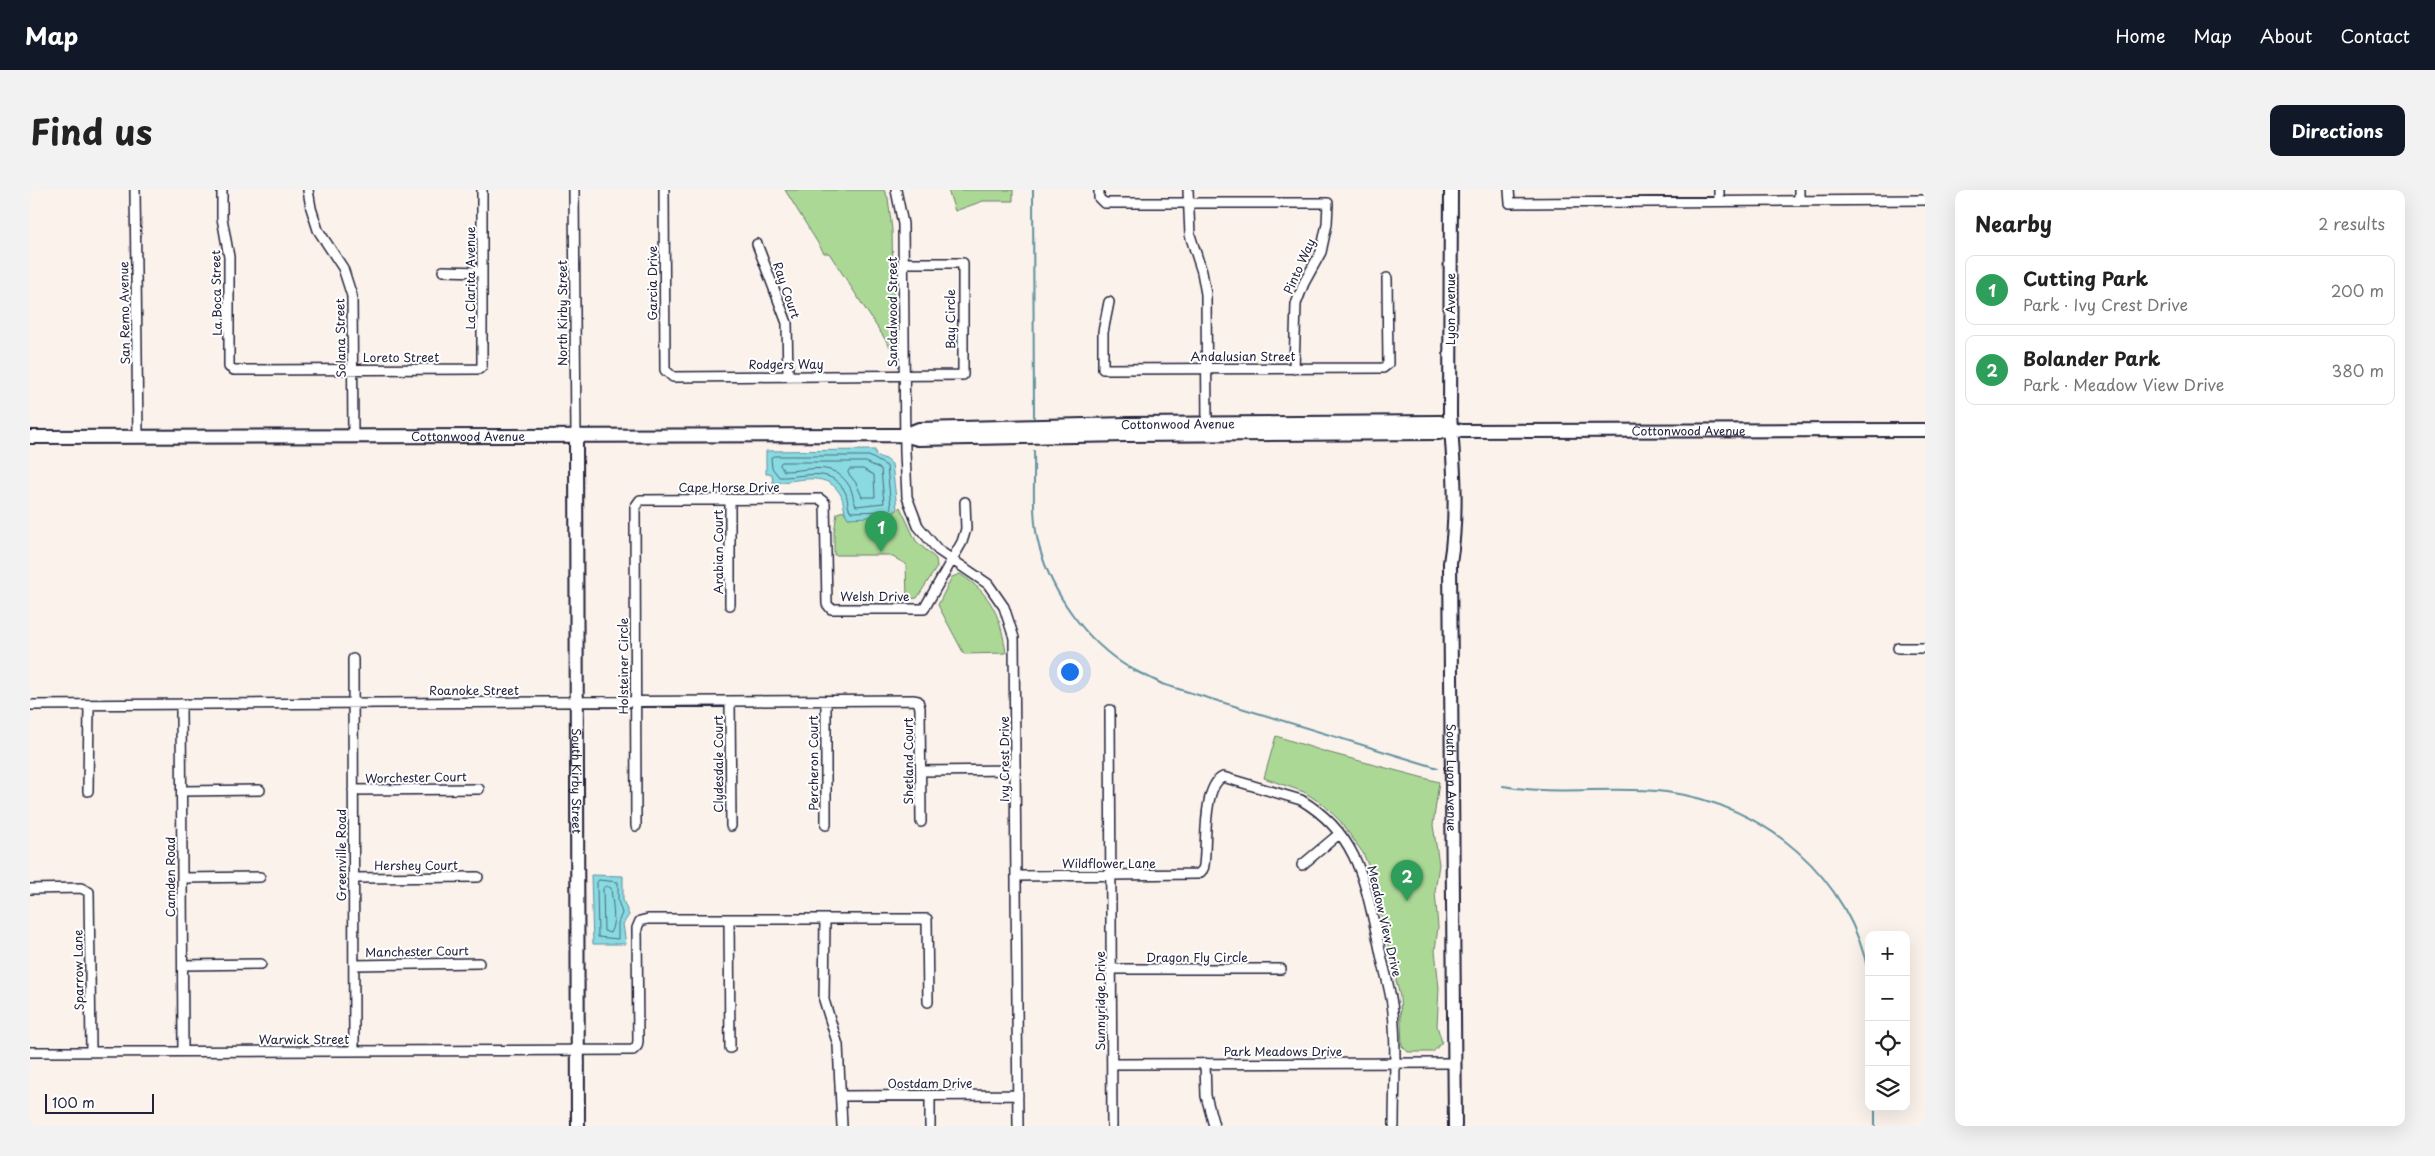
<!DOCTYPE html>
<meta charset="utf-8">
<style>
:root{--surface:#fff;--page:#f2f2f2;--text:#222;--muted:#767676;--line:#e0e0e0;--accent:#111827}
body{margin:0;font-family:"Playpen Sans",sans-serif;background:var(--page);color:var(--text)}
.controls{position:absolute;right:15px;bottom:15px;display:grid;overflow:hidden;border-radius:10px;box-shadow:0 5px 20px #0002}
.controls button{width:45px;height:45px;display:grid;place-items:center;padding:0;border:0;border-bottom:1px solid var(--line);background:var(--surface);color:var(--text);font:25px sans-serif}
.scale{position:absolute;left:15px;bottom:12px;width:109px;box-sizing:border-box;padding-left:5px;border:2px solid #22223b;border-top:0;font-size:14px;line-height:18px;white-space:nowrap;color:#22223b;-webkit-text-stroke:4px #fff;paint-order:stroke}
.you{position:absolute;left:1039px;top:481px;width:18px;height:18px;margin:-12px;border:4px solid #fff;border-radius:50%;background:#1a73e8;box-shadow:0 0 0 8px #1a73e833}
.badge{display:grid;place-items:center;width:32px;height:32px;border-radius:50%;background:var(--accent);color:#fff;font-size:16px;font-weight:700}
.pin{position:absolute;translate:-50% -41px;filter:drop-shadow(0 1px 2px #0008)}
.pin::after{content:'';position:absolute;top:26px;width:18px;height:15px;background:inherit;clip-path:polygon(0 0,100% 0,50% 100%)}
.list{margin:0;padding:0;list-style:none}
h2{display:flex;justify-content:space-between;align-items:center;height:65px;margin:0;padding:0 20px;font-size:21px}
h2 small{font-size:16px;font-weight:400;color:var(--muted)}
.list li{display:grid;grid-template-columns:32px 1fr auto;gap:15px;align-items:center;box-sizing:border-box;height:70px;margin:0 10px 10px;padding:0 10px;border:1px solid var(--line);border-radius:10px}
.list b{display:block;font-size:19px;white-space:nowrap}
.list p{margin:0;font-size:16px;white-space:nowrap;color:var(--muted)}
.list em{font-size:16px;font-style:normal;color:var(--muted)}
.icon{flex:none;width:28px;height:28px;fill:none;stroke:currentColor;stroke-width:2;stroke-linecap:round;stroke-linejoin:round}
.map{position:relative;flex:none;width:1895px;height:936px;overflow:hidden;border-radius:10px}
header{display:flex;align-items:center;gap:30px;box-sizing:border-box;height:70px;padding:0 25px;background:var(--accent);color:#fff}
header strong{font-size:24px}
nav{display:flex;gap:28px;margin-inline-start:auto;font-size:18px}
.intro{display:flex;align-items:center;justify-content:space-between;box-sizing:border-box;height:120px;padding:0 30px}
h1{margin:0;font-size:35px}
.button{padding:12px 22px;border-radius:10px;background:var(--accent);color:#fff;font-size:18px;font-weight:700}
main{display:flex;gap:30px;padding:0 30px}
aside{flex:1;background:var(--surface);border-radius:10px;box-shadow:0 5px 20px #0002}
.map>svg:first-child{display:block}
</style>
<header>
<strong>Map</strong>
<nav><a>Home</a><a>Map</a><a>About</a><a>Contact</a></nav>
</header>
<div class="intro"><h1>Find us</h1><a class="button">Directions</a></div>
<main>
<div class="map">
<svg width="1895" height="936" viewBox="0 0 1895 936">
<rect width="100%" height="100%" fill="#fbf2eb"/>
<filter id="ink" filterUnits="userSpaceOnUse"><feTurbulence type="fractalNoise" baseFrequency=".02" numOctaves="2"/><feDisplacementMap in="SourceGraphic" scale="10" xChannelSelector="R" yChannelSelector="G"/><feConvolveMatrix kernelMatrix="1 2 1 2 8 2 1 2 1" color-interpolation-filters="sRGB"/></filter>
<g filter="url(#ink)">
<!-- green -->
<path fill="#acd896" stroke="#677d68" d="M755 0H854L858 8 862 40 864 163 799 63H794Z
M918 0H983V11H953L925 21Z
M870 317 886 351 906 369 907 377 887 408 877 409 876 374 859 365H804V342L807 323 814 321 818 328 865 322Z
M930 384C962 404 971 428 976 463L934 464 908 415 922 387Z
M1246 546 1296 562 1409 592 1403 635 1409 674 1405 702 1408 737 1405 760 1409 798 1407 836 1412 852 1403 862H1378L1372 856 1370 807 1341 682 1333 663 1310 631 1294 615 1274 602 1234 588Z"/>
<!-- water -->
<path fill="#89dae1" stroke="#60909f" d="M845 260 846 266 856 269 862 274 867 318 860 326 818 328C812 319 815 310 809 302 795 280 764 292 743 293L742 284H736V261Z
M561 685 593 686V710L599 725 593 734 596 754H563Z"/>
<g fill="none" stroke-linecap="round" stroke-linejoin="round">
<!-- shore -->
<path stroke="#4b6c7d" stroke-width="1" d="M744 266H839L857 276 861 318 858 321 821 322C816 316 819 307 814 300 799 275 772 288 749 287L742 278 741 268Z
M752 272H836L851 279 854 313 826 316C823 310 823 303 820 297 803 269 780 281 754 281L750 275Z
M820 279H833L844 285 845 307H832L826 293 818 283Z
M569 690 588 692V711L592 723 588 733V749L568 747 567 693Z
M576 696 581 698C582 711 587 732 580 743L574 741 573 699Z"/>
<!-- stream -->
<path stroke="#60909f" stroke-width="2" d="M1003 0 1004 227
M1004 261C1005 292 1001 326 1009 356 1022 404 1056 451 1098 477 1109 483 1121 488 1132 494L1408 578
M1473 596C1527 606 1582 595 1636 602 1734 614 1821 687 1839 786
M1845 917V936"/>
<!-- street casing -->
<g stroke="#22223b" stroke-width="12">
<path id="street" d="M105 0 108 246
M192 0V28L199 67V177L204 180 449 179 452 176V0
M278 0 281 18 288 40 313 78 322 106 323 246
M544 0 546 246
M634 0 635 180 643 187 933 185V73H874
M866 0 873 34 875 262 877 307 888 336 908 360 958 394 974 417 984 448 988 936
M1069 0V8L1074 13H1298L1297 34 1291 62 1274 93 1266 114 1264 179
M1158 0 1160 45 1172 82 1176 104 1177 237
M1479 0 1480 13 1895 10
M1689 0V11
M1769 0V11
M727 54 757 133 758 186
M413 81 452 82
M1079 112 1073 142V179L1353 178 1358 174 1357 88
M700 309V415
M1868 458H1895
M323 469 324 861
M700 511 701 636
M151 514 153 861
M0 515 883 510 888 511 890 518 891 632
M1080 520 1082 936
M891 581 986 580
M323 600 449 599
M58 601 59 516
M152 601 230 600
M796 635V511
M606 636 605 317 610 310 790 309 795 313 797 414 801 419H894L932 352 936 339 935 312
M1272 675 1309 644
M988 686 1168 684C1171 682 1174 679 1174 675 1177 656 1172 596 1193 587L1271 610C1330 645 1335 695 1349 755 1353 777 1361 800 1363 822 1367 859 1364 898 1364 936
M153 688 230 687
M323 688 448 687
M0 699 51 698 59 702 61 860
M699 729 700 858
M795 729 794 810 808 855 812 936
M153 775 231 774
M324 775 449 773
M1082 779H1251
M0 862 603 860 607 856 608 851 607 738 610 731 618 729H897L898 812
M1175 873 1176 906 1184 936
M1083 874 1424 873
M812 906 988 905
M900 906V936"/>
</g>
<!-- secondary casing -->
<g stroke="#22223b" stroke-width="16">
<g id="secondary">
<path id="s1" d="M1421 0 1420 225C1424 274 1428 325 1420 373L1425 936"/>
<path id="s2" d="M874 245 889 239 1098 234 1410 232 1421 239 1432 241 1895 240"/>
<path id="s3" d="M546 246 548 936"/>
<path id="s4" d="M0 247 874 245 888 249 1097 245 1409 243 1421 239"/>
</g>
</g>
<!-- street -->
<use href="#street" stroke="#fff" stroke-width="9"/>
<!-- secondary -->
<use href="#secondary" stroke="#fff" stroke-width="12"/>
</g>
</g>
<g text-anchor="middle" dominant-baseline="central" stroke-width="4" stroke-linejoin="round" paint-order="stroke">
<!-- street labels -->
<g font-size="12" fill="#22223b" stroke="#fff">
<text transform="translate(1269 76) rotate(-66)">Pinto Way</text>
<text transform="translate(440 88) rotate(-90)">La Clarita Avenue</text>
<text transform="translate(622 93) rotate(-90)">Garcia Drive</text>
<text transform="translate(757 100) rotate(71)">Ray Court</text>
<text transform="translate(186 103) rotate(-91)">La Boca Street</text>
<text transform="translate(1420 119) rotate(-90)">Lyon Avenue</text>
<text transform="translate(862 122) rotate(-90)">Sandalwood Street</text>
<text transform="translate(94 123) rotate(-91)">San Remo Avenue</text>
<text transform="translate(532 123) rotate(-90)">North Kirby Street</text>
<text transform="translate(920 129) rotate(-90)">Bay Circle</text>
<text transform="translate(310 148) rotate(-91)">Solana Street</text>
<text x="1213" y="166">Andalusian Street</text>
<text x="371" y="167">Loreto Street</text>
<text x="756" y="174">Rodgers Way</text>
<text stroke="none"><textPath href="#s2" startOffset="275">Cottonwood Avenue</textPath></text>
<text stroke="none"><textPath href="#s2" startOffset="788">Cottonwood Avenue</textPath></text>
<text stroke="none"><textPath href="#s4" startOffset="438">Cottonwood Avenue</textPath></text>
<text x="699" y="297">Cape Horse Drive</text>
<text transform="translate(688 362) rotate(-90)">Arabian Court</text>
<text x="845" y="406">Welsh Drive</text>
<text transform="translate(593 476) rotate(-90)">Holsteiner Circle</text>
<text x="444" y="500">Roanoke Street</text>
<text transform="translate(974 569) rotate(-90)">Ivy Crest Drive</text>
<text transform="translate(878 571) rotate(-90)">Shetland Court</text>
<text transform="translate(783 573) rotate(-90)">Percheron Court</text>
<text transform="translate(688 574) rotate(-90)">Clydesdale Court</text>
<text transform="translate(386 587) rotate(-1)">Worchester Court</text>
<text stroke="none"><textPath href="#s1" startOffset="588">South Lyon Avenue</textPath></text>
<text stroke="none"><textPath href="#s3" startOffset="345">South Kirby Street</textPath></text>
<text transform="translate(311 665) rotate(-90)">Greenville Road</text>
<text x="1079" y="673">Wildflower Lane</text>
<text x="386" y="675">Hershey Court</text>
<text transform="translate(140 687) rotate(-90)">Camden Road</text>
<text transform="translate(1355 731) rotate(77)">Meadow View Drive</text>
<text transform="translate(387 761) rotate(-1)">Manchester Court</text>
<text x="1167" y="767">Dragon Fly Circle</text>
<text transform="translate(48 780) rotate(-91)">Sparrow Lane</text>
<text transform="translate(1070 811) rotate(-90)">Sunnyridge Drive</text>
<text x="274" y="849">Warwick Street</text>
<text x="1253" y="861">Park Meadows Drive</text>
<text x="900" y="893">Oostdam Drive</text>
</g>
</g>
</svg>
<div class="controls">
<button>+</button>
<button>−</button>
<button><svg class="icon" aria-label="locate" viewBox="0 0 24 24"><circle cx="12" cy="12" r="6"/><path d="M12 2v4M12 18v4M2 12h4M18 12h4"/></svg></button>
<button><svg class="icon" aria-label="layers" viewBox="0 0 24 24"><path d="M12 4l9 5-9 5-9-5zM3 14l9 5 9-5"/></svg></button>
</div>
<div class="scale">100 m</div>
<div class="you"></div>
<div class="pin badge" style="left:851px;top:362px;background:#2e9e5b">1</div>
<div class="pin badge" style="left:1377px;top:711px;background:#2e9e5b">2</div>
</div>
<aside>
<h2>Nearby<small>2 results</small></h2>
<ul class="list">
<li><span class="badge" style="background:#2e9e5b">1</span><div><b>Cutting Park</b><p>Park · Ivy Crest Drive</p></div><em>200 m</em></li>
<li><span class="badge" style="background:#2e9e5b">2</span><div><b>Bolander Park</b><p>Park · Meadow View Drive</p></div><em>380 m</em></li>
</ul>
</aside>
</main>
